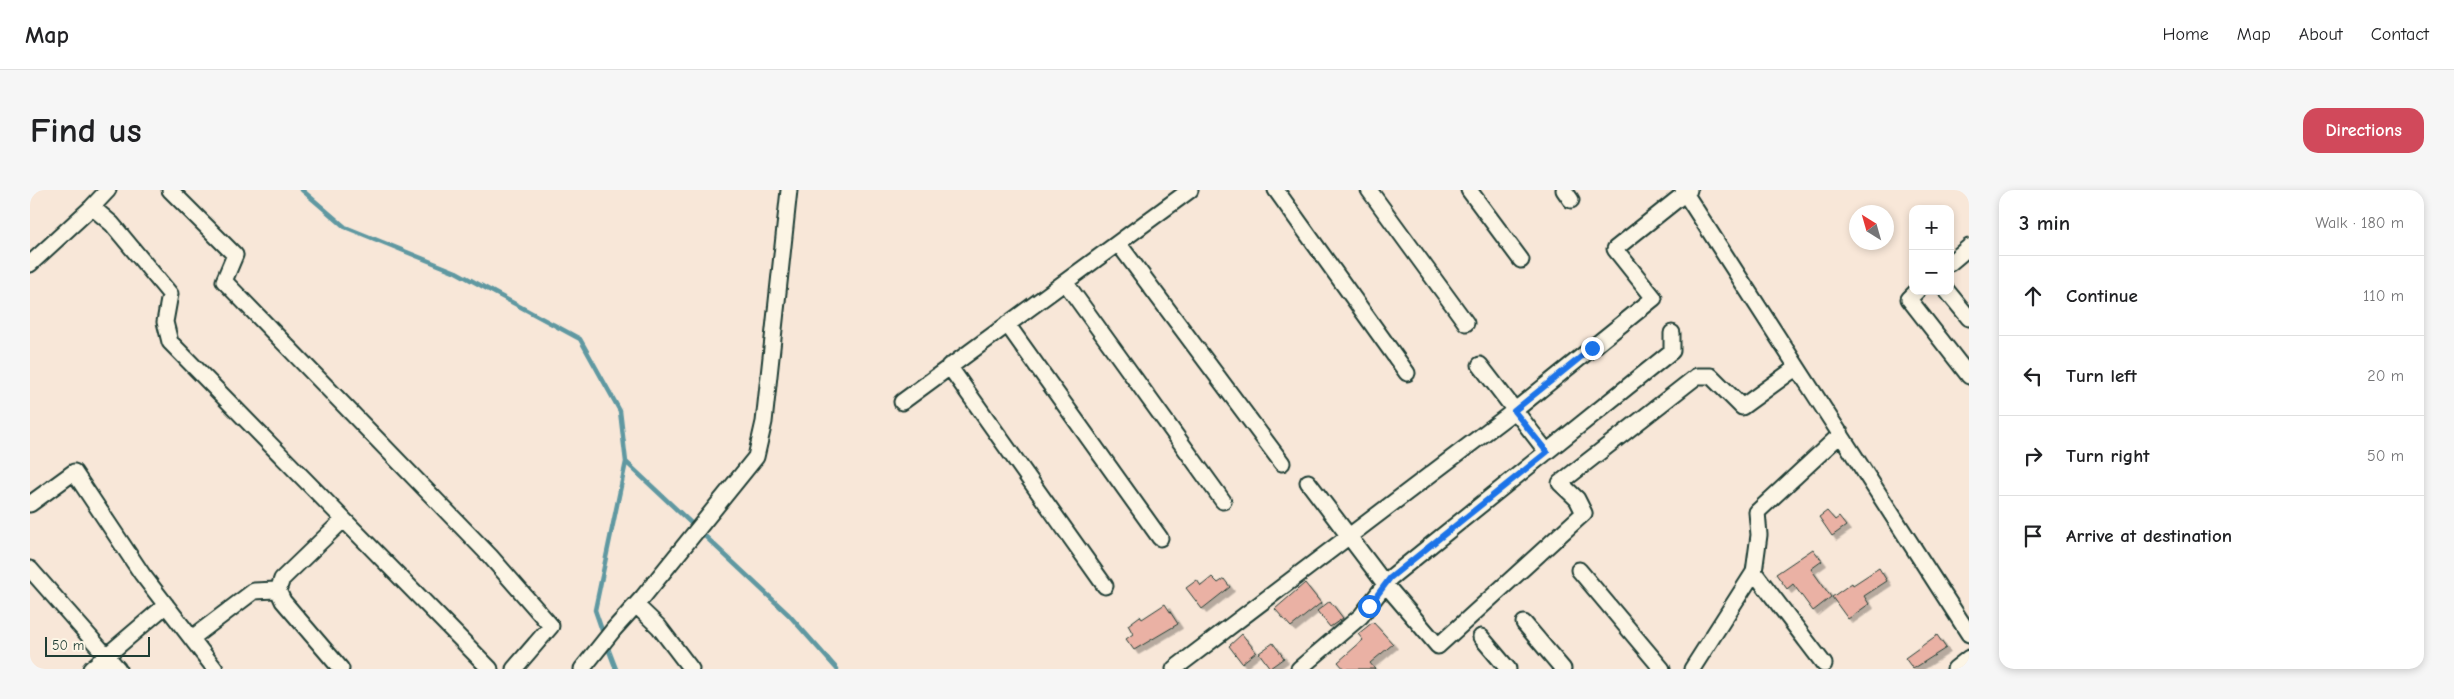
<!DOCTYPE html>
<meta charset="utf-8">
<style>
:root{--surface:#fff;--page:#f6f6f6;--text:#202124;--muted:#757577;--line:#e0e0e0;--accent:#d1495b}
body{margin:0;font-family:"Comic Neue",sans-serif;background:var(--page);color:var(--text)}
.controls{position:absolute;right:15px;top:15px;display:grid;overflow:hidden;border-radius:10px;box-shadow:0 2px 8px #0003}
.controls button{width:45px;height:45px;display:grid;place-items:center;padding:0;border:0;border-bottom:1px solid var(--line);background:var(--surface);color:var(--text);font:25px sans-serif}
.compass{position:absolute;left:1819px;top:15px;width:45px;height:45px;border-radius:50%;background:var(--surface);box-shadow:0 2px 8px #0003;rotate:323deg}
.scale{position:absolute;left:15px;bottom:12px;width:105px;box-sizing:border-box;padding-left:5px;border:2px solid #1f3d34;border-top:0;font-size:14px;line-height:18px;white-space:nowrap;color:#1f3d34;-webkit-text-stroke:4px #fcf5e5;paint-order:stroke}
.stop{position:absolute;width:15px;height:15px;margin:-11px;border:4px solid #1a73e8;border-radius:50%;background:#fff}
.stop.end{background:#1a73e8;border-color:#fff;box-shadow:0 1px 5px #0008}
.list{margin:0;padding:0;list-style:none}
h2{display:flex;justify-content:space-between;align-items:center;height:65px;margin:0;padding:0 20px;font-size:21px}
h2 small{font-size:16px;font-weight:400;color:var(--muted)}
.list li{display:grid;grid-template-columns:32px 1fr auto;gap:15px;align-items:center;box-sizing:border-box;height:80px;padding:0 20px;border-top:1px solid var(--line)}
.list b{display:block;font-size:19px;white-space:nowrap}
.list em{font-size:16px;font-style:normal;color:var(--muted)}
.icon{flex:none;width:28px;height:28px;fill:none;stroke:currentColor;stroke-width:2;stroke-linecap:round;stroke-linejoin:round}
.map{position:relative;flex:none;width:1939px;height:479px;overflow:hidden;border-radius:15px}
header{display:flex;align-items:center;gap:30px;box-sizing:border-box;height:70px;padding:0 25px;background:var(--surface);border-bottom:1px solid var(--line)}
header strong{font-size:24px}
nav{display:flex;gap:28px;margin-inline-start:auto;font-size:18px}
.intro{display:flex;align-items:center;justify-content:space-between;box-sizing:border-box;height:120px;padding:0 30px}
h1{margin:0;font-size:35px}
.button{padding:12px 22px;border-radius:15px;background:var(--accent);color:#fff;font-size:18px;font-weight:700}
main{display:flex;gap:30px;padding:0 30px}
aside{flex:1;background:var(--surface);border-radius:15px;box-shadow:0 2px 8px #0003}
.map>svg:first-child{display:block}
</style>
<header>
<strong>Map</strong>
<nav><a>Home</a><a>Map</a><a>About</a><a>Contact</a></nav>
</header>
<div class="intro"><h1>Find us</h1><a class="button">Directions</a></div>
<main>
<div class="map">
<svg width="1939" height="479" viewBox="0 0 1939 479">
<defs>
<filter id="shadow"><feDropShadow dx="4.5" dy="4.5" stdDeviation="0" flood-color="#0004"/></filter>
</defs>
<rect width="100%" height="100%" fill="#f8e7d8"/>
<filter id="ink" filterUnits="userSpaceOnUse"><feTurbulence type="fractalNoise" baseFrequency=".02" numOctaves="2"/><feDisplacementMap in="SourceGraphic" scale="10" xChannelSelector="R" yChannelSelector="G"/><feConvolveMatrix kernelMatrix="1 2 1 2 8 2 1 2 1" color-interpolation-filters="sRGB"/></filter>
<g filter="url(#ink)">
<g fill="none" stroke-linecap="round" stroke-linejoin="round">
<!-- stream -->
<path stroke="#5f98a1" stroke-width="4.5" d="M272 0 315 37 426 82 550 149 590 221 596 272 759 425 807 479
M574 446 565 420 596 272
M576 453 586 479"/>
</g>
<!-- building -->
<path fill="#eab1a4" stroke="#1f3d34" filter="url(#shadow)" d="M1797 321 1805 330 1809 327 1816 336 1802 346 1789 327Z
M1783 359 1792 371 1781 379 1801 407 1783 421 1763 394 1757 399 1746 384Z
M1849 378 1857 391 1834 406 1839 414 1818 429 1802 407 1822 393 1823 395Z
M1182 387 1188 393 1194 389 1200 397 1172 419 1156 398 1167 390 1171 396Z
M1275 393 1291 413 1261 437 1245 419Z
M1300 411 1313 428 1300 437 1287 421Z
M1135 414 1148 434 1104 460 1096 449 1103 444 1098 435 1110 426 1112 429Z
M1343 432 1363 454 1340 473 1345 479H1314L1308 472 1333 450 1328 444Z
M1212 444 1226 462 1212 473 1199 456Z
M1907 445 1916 458 1883 479 1875 468Z
M1243 453 1254 468 1240 478 1229 463Z"/>
<g fill="none" stroke-linecap="round" stroke-linejoin="round">
<!-- minor casing -->
<g stroke="#1f3d34" stroke-width="19">
<path id="minor" d="M78 0 62 17 82 34 140 104 135 132 140 152 460 479
M140 0 205 65 194 91 460 366 521 436 484 479
M1246 0 1377 183
M1339 0 1436 133
M1439 0 1491 70
M1534 0 1541 10
M1653 0 1939 444
M1088 53 1252 273
M1920 73 1939 57
M0 74 62 17
M1035 92 1193 311
M1887 101 1879 109 1939 186
M1917 101 1939 128
M977 134 1130 348
M1450 175 1517 262
M919 176 1075 396
M872 212 1160 0
M1278 292 1355 394 1408 456 1554 323 1547 309 1530 293 1667 186H1681L1712 217 1767 177
M0 314 44 282 112 384 185 479
M0 379 88 479
M1549 380 1632 479
M1724 382 1794 474
M606 415 629 437 661 479
M1494 433 1533 479
M1451 447 1478 479
M162 448 224 401 248 400
M61 479 136 415
M311 479 253 411 248 400 252 389 313 330
M552 479 584 439 613 407 726 267 734 232 759 0
M1144 479 1484 221 1624 108 1585 59 1659 0
M1269 479 1331 426 1360 388 1642 161V143
M1662 479 1724 382 1729 345 1727 322 1811 244
M1925 479 1939 468"/>
</g>
<!-- minor -->
<use href="#minor" stroke="#fcf5e5" stroke-width="15"/>
</g>
</g>
<g fill="none" stroke-linecap="round" stroke-linejoin="round" filter="url(#ink)">
<!-- route -->
<path stroke="#1a73e8" stroke-width="6" d="M1339 416 1360 388 1517 262 1484 221 1562 158"/>
</g>
</svg>
<div class="controls">
<button>+</button>
<button>−</button>
</div>
<svg class="compass" viewBox="-18 -18 36 36"><path d="M0-13l5 13h-10z" fill="#e53935"/><path d="M0 13l5-13h-10z" fill="#757577"/></svg>
<div class="scale">50 m</div>
<div class="stop" style="left:1339px;top:416px"></div>
<div class="stop end" style="left:1562px;top:158px"></div>
</div>
<aside>
<h2>3 min<small>Walk · 180 m</small></h2>
<ul class="list">
<li><svg class="icon" aria-label="ahead" viewBox="0 0 24 24"><path d="M12 20V5M6 11l6-6 6 6"/></svg><div><b>Continue</b></div><em>110 m</em></li>
<li><svg class="icon" aria-label="left" viewBox="0 0 24 24"><path d="M17 20v-9H6M10 6l-5 5 5 5"/></svg><div><b>Turn left</b></div><em>20 m</em></li>
<li><svg class="icon" aria-label="right" viewBox="0 0 24 24"><path d="M7 20v-9h11M14 6l5 5-5 5"/></svg><div><b>Turn right</b></div><em>50 m</em></li>
<li><svg class="icon" aria-label="arrive" viewBox="0 0 24 24"><path d="M6 21V4h12l-3 4 3 4H6"/></svg><div><b>Arrive at destination</b></div></li>
</ul>
</aside>
</main>
